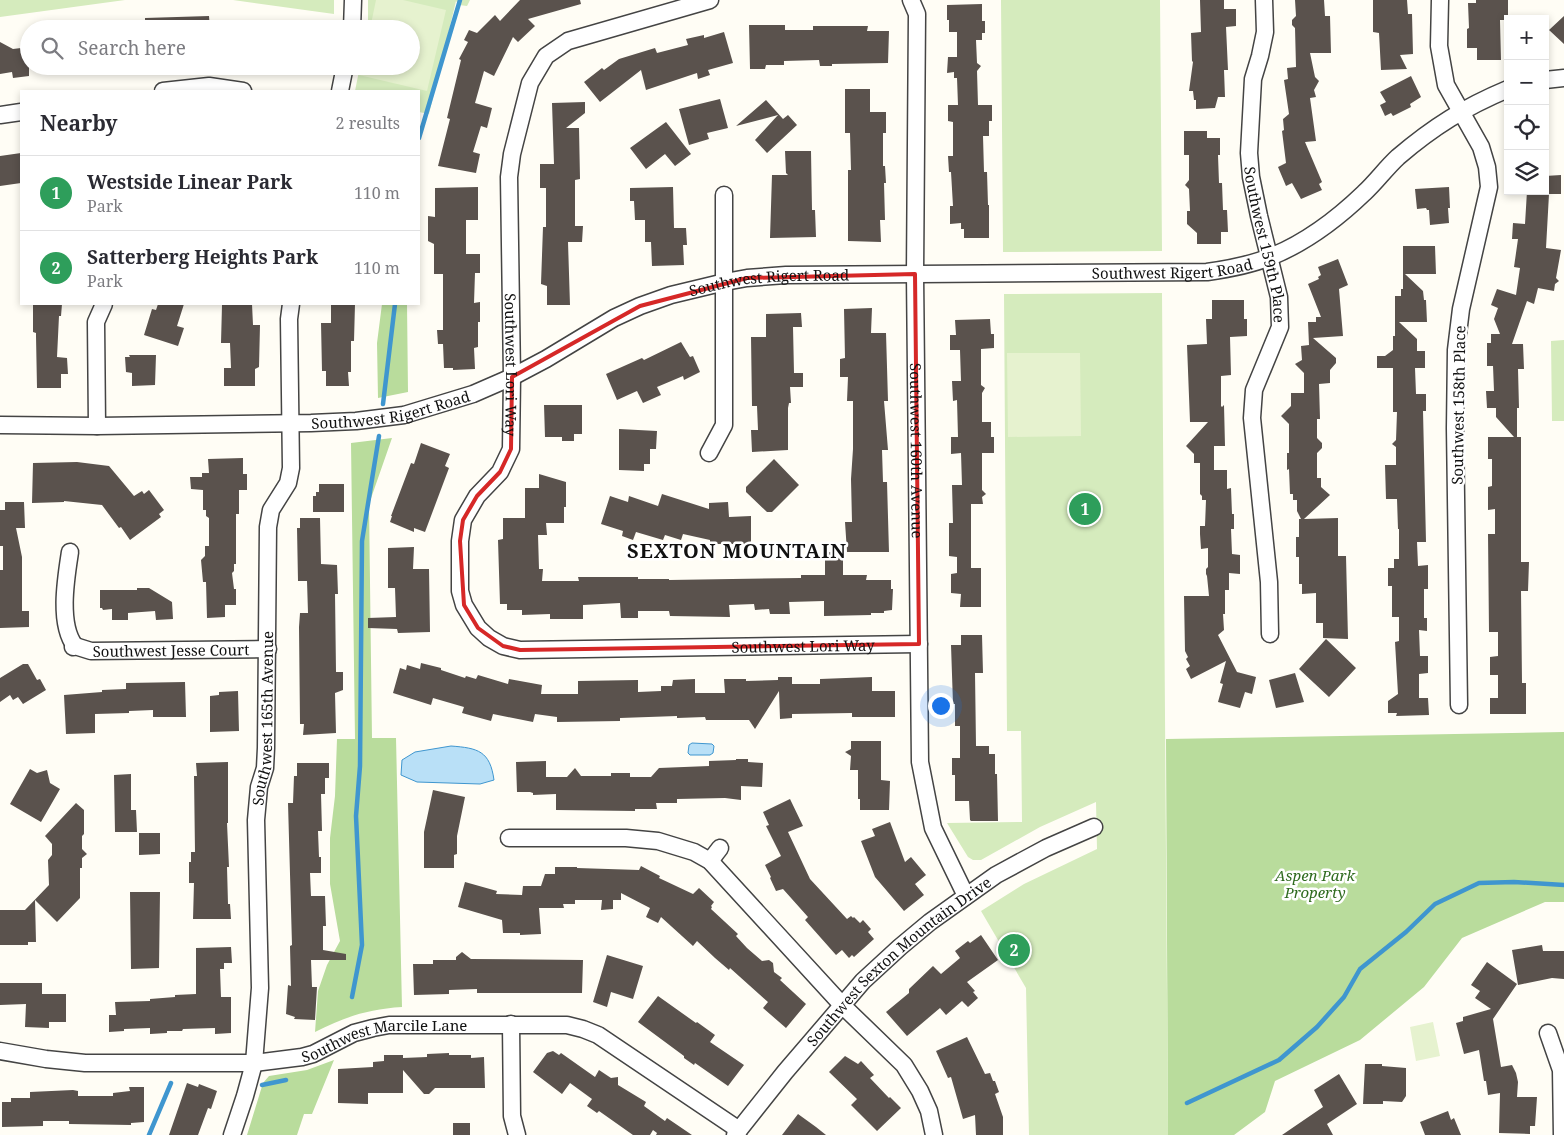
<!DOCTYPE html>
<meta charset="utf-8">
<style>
:root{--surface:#fff;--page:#f2f2f3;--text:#2b2b33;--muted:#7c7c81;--line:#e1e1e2;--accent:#7c3aed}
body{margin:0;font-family:"Noto Serif",serif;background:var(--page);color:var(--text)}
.controls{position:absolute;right:15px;top:15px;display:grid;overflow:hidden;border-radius:0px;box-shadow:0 2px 8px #0003}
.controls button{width:45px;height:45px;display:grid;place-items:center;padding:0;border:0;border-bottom:1px solid var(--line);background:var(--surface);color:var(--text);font:25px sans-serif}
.you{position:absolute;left:940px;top:705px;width:18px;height:18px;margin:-12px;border:4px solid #fff;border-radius:50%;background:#1a73e8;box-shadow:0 0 0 8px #1a73e833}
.badge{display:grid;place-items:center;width:32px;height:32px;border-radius:50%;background:var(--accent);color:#fff;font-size:16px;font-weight:700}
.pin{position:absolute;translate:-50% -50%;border:2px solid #fff;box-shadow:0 1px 5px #0006}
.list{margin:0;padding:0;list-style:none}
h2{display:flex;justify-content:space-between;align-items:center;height:65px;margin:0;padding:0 20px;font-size:21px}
h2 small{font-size:16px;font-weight:400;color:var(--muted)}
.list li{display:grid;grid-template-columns:32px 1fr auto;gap:15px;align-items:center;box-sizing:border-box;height:75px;padding:0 20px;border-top:1px solid var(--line)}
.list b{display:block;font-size:19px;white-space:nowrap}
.list p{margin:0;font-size:16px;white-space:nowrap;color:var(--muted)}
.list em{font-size:16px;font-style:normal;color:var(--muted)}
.icon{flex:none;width:28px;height:28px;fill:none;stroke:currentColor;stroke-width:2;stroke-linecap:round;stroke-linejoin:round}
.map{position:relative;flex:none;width:1564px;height:1135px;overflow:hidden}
.search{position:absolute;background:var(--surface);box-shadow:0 2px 8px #0003;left:20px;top:20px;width:400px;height:55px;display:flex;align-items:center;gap:12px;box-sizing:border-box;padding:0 18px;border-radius:28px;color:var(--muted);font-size:19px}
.panel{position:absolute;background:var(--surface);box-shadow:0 2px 8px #0003;left:20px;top:90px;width:400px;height:215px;border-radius:0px}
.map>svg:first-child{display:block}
</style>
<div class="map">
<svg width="1564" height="1135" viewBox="0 0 1564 1135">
<rect width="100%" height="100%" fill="#fffdf5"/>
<!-- green -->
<path fill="#d5ebbd" d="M0 0H125L0 17Z
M233 0H334V14Z
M368 0H470L467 6 459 5 456 1 429 114 419 112V91H355L360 66H411V29H368Z
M1001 0H1160L1162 251 1003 252Z
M1162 293 1168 1135H1029L1026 988 981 911 1024 884 1097 849 1096 802 1040 827 981 860H973L968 857 947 823 1022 822 1021 731H1007L1004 294Z
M1564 340V421H1552L1551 341Z"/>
<!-- forest -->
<path fill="#b9dc9c" d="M382 304H407L408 392 378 398 377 343Z
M392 438 369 504 372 738H396L402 1007C368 1009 345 1017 315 1032L318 991 327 965 340 941 330 884V838L335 796 337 739H355L351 443Z
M1564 732V902H1545L1462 938 1424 987 1360 1040 1275 1081 1265 1112 1234 1135H1168L1166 739Z
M334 1060 312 1114H304L297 1135H247L263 1083 269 1076 307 1070Z"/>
<!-- pitch -->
<path fill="#e6f2cf" d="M376 0H403L446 10 427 91 359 75 361 66H411V29H370Z
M1007 353H1080L1081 436 1008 437Z
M1433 1022 1440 1056 1416 1061 1410 1027Z"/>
<!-- water -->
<path fill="#b9e0f7" stroke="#3f96cf" d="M692 743 712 744 714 746 713 753 710 755H690L688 753 689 745Z
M451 746C478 748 490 751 494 780L480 784 417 782 401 775 402 760 415 752Z"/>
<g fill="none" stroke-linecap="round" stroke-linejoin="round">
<!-- stream -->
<path stroke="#3f96cf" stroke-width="4.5" d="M419 138 460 0
M383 404 395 304
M352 997 362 945 356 816 360 766 362 541 379 436
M262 1085 286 1080
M1187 1103 1279 1060 1317 1027 1344 997 1360 969 1406 932 1435 904 1479 883 1514 882 1564 885
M149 1135 171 1083"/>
</g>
<!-- building -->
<path fill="#5a524d" d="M520 0H580L581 4 528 19 535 26 518 42 513 37 494 76 484 71 475 103 492 108 487 128 481 126 473 152 480 154 476 173 438 166 450 119 447 118 461 60 459 59 468 42 464 40 469 30 477 33 495 15 500 21Z
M1200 0H1224V9H1236V26L1226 27 1228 70H1224L1225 97H1218L1215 108 1196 109V100H1194L1193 91H1189L1193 62 1192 61 1191 33 1201 32Z
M1295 0H1324L1325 16H1330L1331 53H1310L1315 77 1319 81 1314 90 1316 97 1310 98 1316 141 1305 142 1322 182 1319 184 1322 190 1301 199 1292 183 1286 186 1278 167 1286 163 1282 131 1284 130 1283 119 1289 114 1284 80 1288 79 1287 68 1296 67 1295 28 1292 25V20L1296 16Z
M1373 0H1407L1408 14H1412L1413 54 1400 55 1407 69 1381 70 1379 33 1373 32Z
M1476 0H1508V20H1500L1501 60H1477V48H1467V29L1469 28 1468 3H1476Z
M982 4V21H985V33H982V40H976L977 63 981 66 977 71 978 105H992V121H989V136H983L984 172H987L988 205H989V238H964V229H961V223L950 224V206H953L951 172H949L948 156H953V122L948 121V105H958L957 78H954V72L947 73 948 57H957V32H949V20H947V5Z
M209 16 210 29H145V18Z
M1564 16V44L1549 30Z
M749 25H785V30H813V26H868L867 31H889L888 63 832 64V66H820L819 60 784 61V65H766L765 69H750Z
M724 32 733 63 708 70 710 75 698 79 697 73 646 90 641 70 600 102 584 82 602 68 604 70 619 59 655 48 657 53 688 45 686 39 704 35V38Z
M0 42 13 49 29 47V76L13 78 12 72 0 74Z
M1411 76 1421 97 1410 104 1411 107 1393 116 1391 113 1385 116 1380 105 1386 102 1380 92Z
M845 89H870V112H886V133H883V166H885L886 183H884L885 220H880L881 242 848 241V170H851L850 133H845Z
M720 99 728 128 707 133 709 139 689 145 679 109Z
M766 100 783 119 788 115 797 125 767 153 755 140 778 115 736 126Z
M585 102V113L566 128H579L580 179 575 180V226H583L582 242H568L570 305H547V286L541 284 543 227H546V188H540V164H554L552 103Z
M666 122 691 154 675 166 665 154 646 169 630 148Z
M1184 131H1207V138H1220V155H1218L1219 183H1222L1223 210H1227L1228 232H1221V244H1197V233L1187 224V211H1190L1189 189 1185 185 1189 180V155H1184Z
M785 151H811L812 210H815L816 237 770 238 772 175H788L786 173Z
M21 153V183L0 186V156Z
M1561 175V194H1549L1546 248 1561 250 1556 278 1559 281 1555 284 1554 291 1538 288 1534 304 1527 301 1512 344H1523L1524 369H1518L1519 408H1517V437H1521V562H1529L1528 591H1521L1522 683H1526V714H1490V698H1498V675H1490V657L1498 656V632H1489L1488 534H1495V509L1488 510V487L1492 486V459H1488V437H1514L1496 417V408H1487L1486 391H1494L1493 366H1487V343H1491V334H1500L1494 319 1498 308 1491 305 1497 289 1516 295 1520 268 1514 267 1518 239H1512L1513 223 1525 224 1527 191H1545V176Z
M478 187V220H466V254H480V273H475L474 303 480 302V322H478V347L474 348 475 369 453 370V368H444L443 344H438L437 330H443V274H434V244L428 241V216L435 217V188Z
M673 187 674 228H686L687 245H683L684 265 652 266 651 242H645V220H635L634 201H630V188Z
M1449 187 1450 208H1448L1449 223 1430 225 1429 210H1427L1426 208 1417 209 1415 189Z
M1403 246H1435L1436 274H1405L1423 291 1424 300H1426L1427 322H1399L1417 339V351H1425V368H1415L1416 394H1426V411H1423L1426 542H1417L1418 566 1428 565V589H1424V618H1427V631L1419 630 1420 656H1428V673L1419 674V698H1428L1429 715 1396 716 1397 713H1388V701L1398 694 1395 642 1399 641V617H1392V586H1388V568H1394V559H1399V529H1398L1397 499H1386L1385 465H1396V447L1392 444 1396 440 1397 412H1393V368H1377V356H1385L1393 350V336H1395V296H1401V289H1403Z
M1338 259 1348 285 1339 289 1343 336 1313 338 1336 358V363L1330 370V383L1319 384 1320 419H1317V438L1322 443V448L1317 453V478H1321V487L1330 495 1304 519 1338 518V556H1346L1348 639 1323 638V623H1316V593L1302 594V584H1299V557H1296V537H1299V519H1301L1297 511V500H1293V494H1290L1289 469 1287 470V453H1289V424L1281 416 1291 406V393H1304V373L1295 364 1302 360 1301 346 1309 345 1308 322H1316V317H1321L1308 284 1319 279 1318 277 1321 275 1318 267Z
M1212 300H1244V319H1247V336L1230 337 1231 375 1221 376V406L1222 407 1224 405 1225 446H1214V470H1227V489L1231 488 1232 514H1234V529H1231L1232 554 1240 555V574L1229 573V590H1225V614H1223L1224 630 1218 635 1237 672 1256 677 1252 694 1245 692 1240 708 1218 702 1223 684 1220 683 1226 661 1191 679 1186 669 1190 666 1186 659 1188 657 1185 651 1184 596H1209L1207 576 1206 574V569L1208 567V548L1201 549 1200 534V526H1205L1206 500H1202V496L1200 494V463H1194V454L1186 446 1208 422H1190L1187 345 1207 344 1206 319H1212Z
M33 304H62L61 316H59L57 357 67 358 68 374H61V388H37L36 336V333L33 332Z
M158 304H184L177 326 184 328 178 346 144 335 152 309 156 310Z
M252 304 253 325H260L259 367 255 369V386H224V368H231L230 343H221L222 305Z
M331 304H355L354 341H351V372H348L349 386H326V371H322L321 323H331Z
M872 308 871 333H886L888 401H884L888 450H882L883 482H887L889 552H847L845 522H852L851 479 853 449V401H847L848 377H840V359L845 358 844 309Z
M801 313 802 327H793L794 373H803V387H790L791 403H789L788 408V450L752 452 751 430H758L757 406H752L751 337H766V314Z
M990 319 991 334H994V348L981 349V385L985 388 982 393V422H991V437H994V453H982V490L986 494 982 497 983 504H971V568H981V607H960L961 594 951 593V574L957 573V557L949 556V523H953L952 485H962L961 453 951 454V437H958L957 400 953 401 952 381H961L960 350H950V335H956L955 320Z
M681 342 690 357 693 356 700 372 684 380 683 376 657 387 661 395 643 403 637 391 617 400 606 374 642 358 644 360Z
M129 355H156L155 385 132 386V373L126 372 125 357H130Z
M544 405H582V434H574V441H562V437H545Z
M619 429 657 431 656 449H650V464H644V471L619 470Z
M421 443 450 454 445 466 449 468 425 532 414 528V532L390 522 392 516H391L411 463 414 464Z
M243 458V474H247V490H239V514H236V564H234V571L232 573 234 589H236V605H225V617L207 618 206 582H203L201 560 205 556V546H209V518L206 516V510H203V490L191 489 190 477H202V473H209L208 459Z
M774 459 799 485 772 512H767L746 492V487Z
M77 462 109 466 134 496 142 491 144 494 149 490 164 510 159 514 161 517 130 540 121 527 119 528 102 505 64 501V502L32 503 33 463Z
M539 474 566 482V507H564V523H546L547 535H538L539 569H543L542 581H579L578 577H638V579H669V580L801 578V575H825V552H843V575H867L866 580H891V589H893L892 610 884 611V613H871V615L824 616V601L789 602 790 614H770L769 609 755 610 754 604 729 605 730 617 670 616 669 611H638V618H621L620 603 583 605V619H550V614L522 615V610H507V604H500L498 540 503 539V518H525V488H539Z
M319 484H344V512H313V496H316V492H319Z
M662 494 709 509V503L728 502 729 517 751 516V544H710V540L683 534 681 540 665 535 663 540 636 532 633 540 622 536 623 531 601 524 610 496 628 502 629 496 658 506Z
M5 502H24L25 528H16L22 557V611H29V627L0 628V570H3V546H0V510H5Z
M300 518H320L321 564 337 565 338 594H335L336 672H343V690L335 693 336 733 303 735 304 724H300L299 627 300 613H308L307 581H298L297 528H300Z
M414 547 413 569H429L430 632 398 633 397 629 368 628V618L396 617 395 588H388V548Z
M137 588H149L172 602 173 619 156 620 155 611 128 613V620H112V609L103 610 102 608H100V590H137Z
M961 635H982L983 673H975L976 746H989V754H995V774H997L998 821H971L970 820 969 801H955V775H952V758H960V726H955V704H953L951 645H961Z
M1326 639 1356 668 1329 697 1299 669Z
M421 663 441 668V670L465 678 466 676 476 679 478 675 508 684 509 679 542 685 541 694H578V681L638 680V692L661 691V686H672L673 680 695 679V693H725L724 679H746V681L778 680V677H792V684H820V679L872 677V691H895V717H852V713L792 714V718L780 719 779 691 755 729 749 720H706L705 717 677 718V716L620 718V721L557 722V717L535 714 533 722 493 714 491 721 462 713 464 707 433 698 431 705 393 693 400 668 406 670 407 665 420 669Z
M23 664H28L37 680 40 679 46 690 23 704 18 697 13 700 10 695 0 702V678Z
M1295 673 1304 702 1276 708 1269 680Z
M185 682 186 717H153V710L129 711V713L95 714V733L66 734 64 695 102 692V690L126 689V683Z
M238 691 239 731 210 732V696L219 695V692Z
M851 741H881V780L890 781 889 810H860V799H858V770H850L851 756 845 752 851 749Z
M736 759H748V762L763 763 762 787 741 786V800L725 798 677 799V803H656L657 809H635V811L556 810V794L533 795V793L530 792H517L516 762 546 761V777H567L575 768 581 776H611V773H630V777H651L659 768 709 766V761L736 760Z
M228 762V823H227L229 867H227L228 904H230L231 919H193L194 883H189V862H191V852H195L194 776H197L196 763Z
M297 763H329V778H325V794H321L322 831H318L319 857H321V873H310L311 896H325L326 926H323V950L346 954V960H311L312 987H317L315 1020 294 1019 295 1017 286 1014 288 985 291 986 290 946 292 945 288 803H293L294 776H297Z
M30 769 37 773 47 770 50 783 60 789 41 822 10 804Z
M131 774V810H136L137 832H115L114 775Z
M433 790 465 797 457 836V854L454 855V868H424V832Z
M790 799 803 826 788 832 810 879 847 919 851 916 853 918 854 917 860 923 863 920 871 929 868 932 874 939 854 957 852 955 849 958 842 950 836 955 805 920 808 917 783 889 776 891 770 878 771 877 765 865 781 856 766 826 769 825 763 812Z
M76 803 84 810V834L82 836V849L87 854 82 858V868H80V898L57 922 35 900 36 942H28V945H0V910H25L49 885 48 860 52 855V844L45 836Z
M890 822 905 862 911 857 926 875 915 884 924 895 904 911 875 877 861 841 875 836 872 829Z
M139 833H160V854L139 855Z
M641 866 660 876 659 878 693 894 699 888 714 902 711 906 712 907 711 909 738 934 736 936 747 948 762 961 769 960 773 963 774 972 782 978 780 980 806 1004 786 1028 763 1008 768 1002 730 968 729 970 715 958 697 941 693 946 661 917 658 923 646 917 650 908 621 893V900H613V909L601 910 602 900H575V904H563L564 908H539L541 934 520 935V933H503L502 920 458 907 465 882 497 891 496 894 522 895 523 886H541L545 874H555V867H577V868L639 870Z
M130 892H160L159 968 131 969Z
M981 935 998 960 967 982 975 991 973 992 978 998 968 1007 962 1001 946 1015 940 1008 907 1036 886 1012 909 993V989L933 966 941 974 960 958 955 951 968 941 970 943Z
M1542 945 1543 951H1564V979L1552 978 1518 985 1512 950Z
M231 947 232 963H224V969H220L221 997H231V1033L215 1034V1028L183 1029 182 1031H167V1033L150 1034V1028L124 1029V1031L109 1032V1015H116L115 1002 150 1001V999L175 997V995L196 994V948Z
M462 952 471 959 583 960 582 993H477V989L449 990V994L414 995 413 964H433V960H456V957Z
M607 955 643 966 633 999 611 992 607 1007 593 1002Z
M1487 962 1517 984 1493 1019 1501 1067 1512 1065 1516 1073 1518 1082 1517 1097H1537L1535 1126H1530V1134L1499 1133 1500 1093 1488 1095 1486 1081H1484L1479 1050 1464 1054 1456 1023 1463 1021V1017L1491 1009 1475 998 1480 991 1471 985Z
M0 983H42V994H66V1022H49V1028L25 1027 26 1004 0 1005Z
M658 996 696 1023 697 1022 715 1035 710 1042 744 1065 728 1086 695 1063 694 1065 684 1058V1056L638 1022Z
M967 1037 985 1074 990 1073 993 1081H995L999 1092 995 1094 1003 1117V1135H976L975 1115 963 1119 951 1077 948 1078 936 1051Z
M553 1051 559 1055 561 1053 595 1077 599 1070 611 1078 618 1077V1085L646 1102 644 1106 665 1121 667 1118 692 1135H656L657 1133 653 1130 650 1135H633L599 1111 597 1113 587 1106 592 1099 570 1083 562 1094 533 1072 547 1053Z
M449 1053V1055H471V1058L484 1057 485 1088H435L429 1094H424L403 1070V1093H368V1104L338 1103V1069L373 1067V1062L384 1061V1055H403V1058L427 1057V1054Z
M845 1056 858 1064 861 1061 874 1075 870 1078 889 1098 890 1097 901 1108 877 1131 851 1105 857 1099 829 1072Z
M1365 1064H1382V1066L1406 1068V1096L1402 1102 1383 1101V1104H1363Z
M1339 1074 1357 1104 1327 1124 1333 1135H1282L1323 1107 1314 1090Z
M187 1083 198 1087 199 1084 217 1091 211 1109 208 1108 198 1135H169Z
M129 1087H144V1122L131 1123V1125L69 1124V1121H43V1126L2 1127V1102H11V1098H30V1092L73 1090 78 1091V1096H113V1093L130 1091Z
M1448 1111 1451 1120 1454 1118 1461 1135H1425L1420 1122Z
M798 1114 816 1127 826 1135H782Z
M453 1123H470V1135H453Z"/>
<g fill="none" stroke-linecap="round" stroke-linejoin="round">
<!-- minor casing -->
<g stroke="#444" stroke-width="19">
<g id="minor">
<path id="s1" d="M710 0 568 41 546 56 530 83 512 154 509 177 512 377 511 449 500 472 477 496 463 520 460 541V591L464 605 478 628 489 638 503 646 520 650 919 644"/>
<path id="s2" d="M911 0 917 14 915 274 920 762 933 828 966 896"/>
<path id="s3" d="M1264 0 1265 32 1260 56 1253 79 1249 153 1251 177 1259 216 1279 297 1280 327 1254 390 1252 418 1269 582 1270 634"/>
<path d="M1440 0 1439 46 1446 85 1481 147 1487 167 1489 187 1461 309 1456 350 1455 428 1459 705"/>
<path d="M352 29 353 0"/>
<path d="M1545 80 1564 78"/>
<path d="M163 91 209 86 243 91"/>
<path d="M340 91 345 66"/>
<path d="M0 115 21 112"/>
<path id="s4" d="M0 425 97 426 311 423 356 421 404 415 473 394 512 377 546 359 614 318 640 306 671 295 725 282 747 278 786 275 1207 272C1228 269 1250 265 1270 257 1305 243 1337 219 1364 193 1376 182 1386 168 1398 157 1433 127 1465 107 1508 89"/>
<path d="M97 426 96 322 104 304"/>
<path d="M709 453 724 425V195"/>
<path d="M70 552C66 578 58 624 75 646"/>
<path id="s5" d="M73 647 75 646 91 651 268 649"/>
<path d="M509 838H626L658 841 694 852 710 861 843 1006 904 1065 920 1091 929 1111 934 1135"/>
<path d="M710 861 720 848"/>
<path d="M511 1024 512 1116 517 1135"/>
<path d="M1548 1033 1561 1070 1562 1135"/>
<path id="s6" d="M0 1051 46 1059 85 1063H254L302 1057 313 1054 354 1033 373 1028 389 1025H567L583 1029 598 1035 739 1130"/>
<path id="s7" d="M232 1135 245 1096 254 1063 260 988 256 820 259 787 265 768 266 748 268 527 271 510 288 483 291 468 289 319 291 304"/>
<path id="s8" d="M735 1135 785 1072 863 981 900 947 930 922 996 875 1046 848 1094 827"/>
</g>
</g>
<!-- minor -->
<use href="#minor" stroke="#fff" stroke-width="16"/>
</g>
<!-- marked area -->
<path fill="none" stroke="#d62828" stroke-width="4" stroke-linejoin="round" d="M915 274 919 644 520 650 503 646 478 628 464 605 460 541 463 520 477 496 500 472 511 449 512 377 640 306 747 278Z"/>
<g text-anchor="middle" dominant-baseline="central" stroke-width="5" stroke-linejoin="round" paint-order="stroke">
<!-- street labels -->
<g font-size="15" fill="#111" stroke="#fff">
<text stroke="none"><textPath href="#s3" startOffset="248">Southwest 159th Place</textPath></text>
<text stroke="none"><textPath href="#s4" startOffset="1202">Southwest Rigert Road</textPath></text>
<text stroke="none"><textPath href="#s4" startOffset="798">Southwest Rigert Road</textPath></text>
<text stroke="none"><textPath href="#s1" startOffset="490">Southwest Lori Way</textPath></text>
<text transform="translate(1458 405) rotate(-89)">Southwest 158th Place</text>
<text stroke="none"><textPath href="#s4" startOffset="392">Southwest Rigert Road</textPath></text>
<text stroke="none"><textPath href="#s2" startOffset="452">Southwest 160th Avenue</textPath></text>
<text stroke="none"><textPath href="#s1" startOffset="1105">Southwest Lori Way</textPath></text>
<text stroke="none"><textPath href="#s5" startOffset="99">Southwest Jesse Court</textPath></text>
<text stroke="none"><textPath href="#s7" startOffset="421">Southwest 165th Avenue</textPath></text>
<text stroke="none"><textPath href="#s8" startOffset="240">Southwest Sexton Mountain Drive</textPath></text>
<text stroke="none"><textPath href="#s6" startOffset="389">Southwest Marcile Lane</textPath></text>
</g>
<!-- park labels -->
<g font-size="15" font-style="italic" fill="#2f6b1f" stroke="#fff">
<text x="1315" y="875">Aspen Park<tspan x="1315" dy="17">Property</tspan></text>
</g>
<!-- district labels -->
<g font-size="20" font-weight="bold" letter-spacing="1" fill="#111" stroke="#fff">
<text x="737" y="550">SEXTON MOUNTAIN</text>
</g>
</g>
</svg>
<div class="controls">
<button>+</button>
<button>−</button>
<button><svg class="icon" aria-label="locate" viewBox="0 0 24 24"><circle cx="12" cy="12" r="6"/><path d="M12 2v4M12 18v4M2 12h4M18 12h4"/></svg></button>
<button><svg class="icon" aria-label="layers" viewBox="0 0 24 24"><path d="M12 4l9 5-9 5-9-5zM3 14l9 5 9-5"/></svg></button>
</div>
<div class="you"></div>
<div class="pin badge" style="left:1085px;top:509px;background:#2e9e5b">1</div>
<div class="pin badge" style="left:1014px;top:950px;background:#2e9e5b">2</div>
<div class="search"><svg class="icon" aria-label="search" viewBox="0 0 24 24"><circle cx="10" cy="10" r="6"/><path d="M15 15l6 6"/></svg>Search here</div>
<section class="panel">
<h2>Nearby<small>2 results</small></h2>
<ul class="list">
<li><span class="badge" style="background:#2e9e5b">1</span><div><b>Westside Linear Park</b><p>Park</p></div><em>110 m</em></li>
<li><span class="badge" style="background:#2e9e5b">2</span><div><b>Satterberg Heights Park</b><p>Park</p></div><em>110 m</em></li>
</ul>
</section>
</div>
